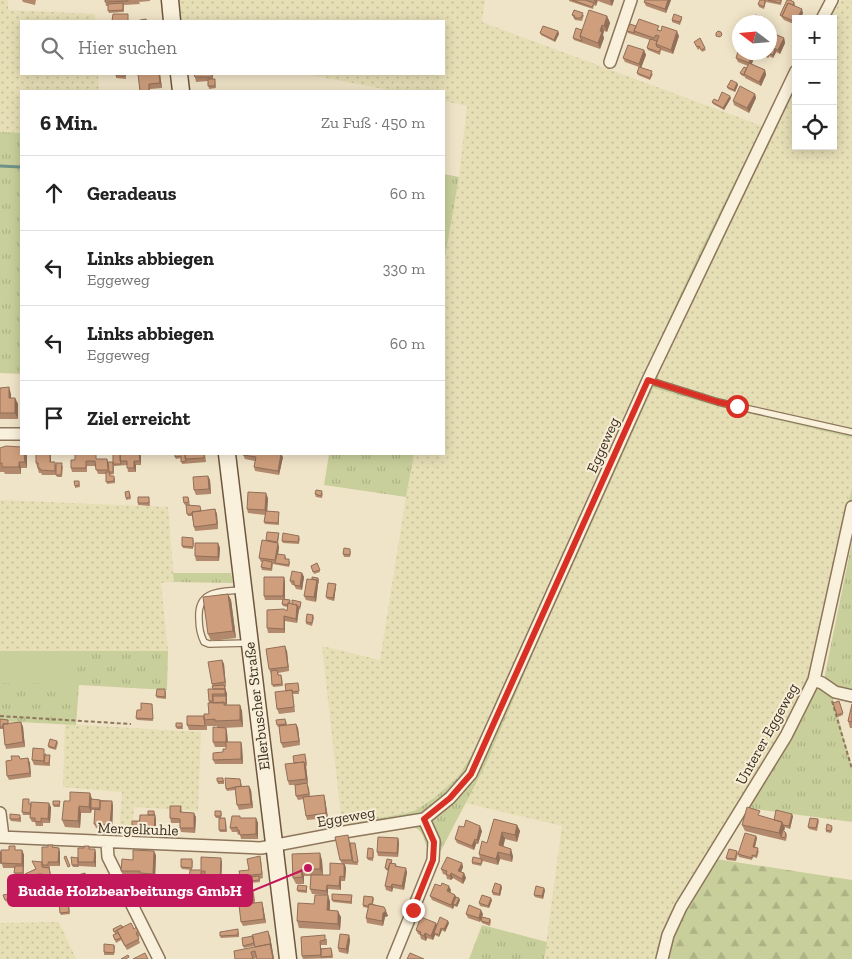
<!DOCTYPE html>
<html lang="de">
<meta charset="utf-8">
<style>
:root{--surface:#fff;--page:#f2f2f2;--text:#222;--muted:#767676;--line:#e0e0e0}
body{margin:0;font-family:"Zilla Slab",serif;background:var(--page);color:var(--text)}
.controls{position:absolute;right:15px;top:15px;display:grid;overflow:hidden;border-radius:0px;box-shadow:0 2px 12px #0003}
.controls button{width:45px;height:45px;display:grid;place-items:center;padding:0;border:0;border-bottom:1px solid var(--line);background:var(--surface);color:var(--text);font:25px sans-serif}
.compass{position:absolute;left:732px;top:15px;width:45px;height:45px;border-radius:50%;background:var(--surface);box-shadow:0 2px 12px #0003;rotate:286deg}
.stop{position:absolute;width:15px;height:15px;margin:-11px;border:4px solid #d93025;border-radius:50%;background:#fff}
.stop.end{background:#d93025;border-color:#fff;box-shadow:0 1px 5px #0008}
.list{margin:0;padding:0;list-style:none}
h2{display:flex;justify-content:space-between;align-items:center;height:65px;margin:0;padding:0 20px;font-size:21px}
h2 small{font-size:16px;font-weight:400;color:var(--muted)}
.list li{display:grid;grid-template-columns:32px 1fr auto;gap:15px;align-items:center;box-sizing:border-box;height:75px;padding:0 20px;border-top:1px solid var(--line)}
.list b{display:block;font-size:19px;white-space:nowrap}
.list p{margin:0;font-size:16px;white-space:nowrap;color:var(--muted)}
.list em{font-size:16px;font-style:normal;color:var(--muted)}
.icon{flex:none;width:28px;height:28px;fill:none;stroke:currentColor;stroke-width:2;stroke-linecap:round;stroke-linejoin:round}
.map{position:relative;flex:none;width:852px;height:959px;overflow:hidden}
.search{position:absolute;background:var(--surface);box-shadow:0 2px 12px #0003;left:20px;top:20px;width:425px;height:55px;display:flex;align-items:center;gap:12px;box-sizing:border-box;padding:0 18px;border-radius:0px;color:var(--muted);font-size:19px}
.panel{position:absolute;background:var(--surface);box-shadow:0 2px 12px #0003;left:20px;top:90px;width:425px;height:365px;border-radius:0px}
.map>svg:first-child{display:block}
</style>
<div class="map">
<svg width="852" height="959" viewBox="0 0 852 959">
<defs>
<pattern id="farmland-dots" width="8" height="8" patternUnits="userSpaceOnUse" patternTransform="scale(1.25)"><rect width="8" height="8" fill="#e6deb5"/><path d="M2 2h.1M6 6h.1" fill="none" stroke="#c6bf9b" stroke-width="1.8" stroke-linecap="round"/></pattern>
<pattern id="grass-tufts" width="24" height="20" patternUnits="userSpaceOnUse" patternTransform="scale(1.25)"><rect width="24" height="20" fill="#c9cf9b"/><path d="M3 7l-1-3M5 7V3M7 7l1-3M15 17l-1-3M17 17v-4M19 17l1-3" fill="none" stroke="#aeb285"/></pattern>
<pattern id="forest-firs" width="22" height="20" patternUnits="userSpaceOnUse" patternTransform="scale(1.25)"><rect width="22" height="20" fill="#c9cf9b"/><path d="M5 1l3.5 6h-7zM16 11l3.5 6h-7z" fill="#aeb285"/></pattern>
</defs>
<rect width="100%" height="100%" fill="#f0e4c8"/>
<!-- farmland -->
<path fill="url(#farmland-dots)" d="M0 0H8V10L95 14V21H21V74H98L99 91H21V133L0 132Z
M178 0H485L482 22 762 126 700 251 528 631 481 740 458 777 434 798 416 810 406 813 342 825 322 646 380 660 406 497 414 454H444V263L459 177 467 106 444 101V91H394L306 74H444V21H180Z
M841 0H852V429L720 399 659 380 658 375 796 88V146H833V19H831Z
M653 388 709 404 852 438V487L827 602 806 681 783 731 657 959H544L562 826 465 803 485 766 536 647Z
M0 500 168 507 174 582 161 583 168 651H0Z
M65 724 201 732 198 811 134 807 132 841 119 840 122 792 63 787Z
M59 922 76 959H0V923Z"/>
<!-- grass -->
<path fill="url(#grass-tufts)" d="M796 59V88L658 375 659 380 720 399 852 429V438L709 404 653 388 536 647 485 766 437 858C434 855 430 852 428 849 422 837 425 832 412 826L343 838 342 825 406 813 416 810 434 798 458 777 481 740 528 631 700 251Z
M0 132 21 133V374L0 373Z
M444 174 459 177 444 263Z
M329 454H414L406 497 324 485Z
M852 487V532L816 686 832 695 852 767V822L747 808 806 681 827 602Z
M852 542V694L825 682V674Z
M173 573H231L233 583 174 582Z
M0 651H168L167 690 79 685 76 725 0 721Z
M482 925 547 942 544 959H469Z"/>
<!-- forest -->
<path fill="url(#forest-firs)" d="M716 859 852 880V959H672L666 957C676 920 696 890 716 859Z"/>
<!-- garden -->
<path fill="#c9cf9b" d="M0 653H79L76 684 0 683Z"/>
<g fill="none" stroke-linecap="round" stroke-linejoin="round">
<!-- stream -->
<path stroke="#6f938a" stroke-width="3" d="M0 166 21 167"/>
<!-- service casing -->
<g stroke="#8d765c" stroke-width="8">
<path id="service" d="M648 380 718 402 852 432
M241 590C219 592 197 590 199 619 199 627 200 634 204 642L209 644 249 643"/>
</g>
<!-- minor casing -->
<g stroke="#8d765c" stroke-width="14">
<path id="minor" d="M822 19 832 0
M610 62 631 0
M0 434H21
M814 680 822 683 835 692 852 696
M0 813 3 837
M0 837 261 848 350 831 424 819 450 798 471 774 648 380 796 71
M107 843 108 857 159 959
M393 959 433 860 434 841 424 819
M662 959 668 935 681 907 786 736 814 680 852 507"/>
</g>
<!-- secondary casing -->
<g stroke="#6f573f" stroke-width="19">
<path id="secondary" d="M170 0 172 21
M179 74 181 91
M227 454 288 959"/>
</g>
<!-- path -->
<path stroke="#8d765c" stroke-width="2" stroke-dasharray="4 2.5" stroke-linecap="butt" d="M832 701 852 769
M0 716 131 724"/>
<!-- service -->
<use href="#service" stroke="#faf1dc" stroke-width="5.5"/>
<!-- minor -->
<use href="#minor" stroke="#faf1dc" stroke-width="11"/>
<!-- secondary -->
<use href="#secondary" stroke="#faf1dc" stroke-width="16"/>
</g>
<!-- wall -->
<path fill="#b2896c" d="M22 0H36L35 5 23 2Z
M105 0H150V1L139 2 140 4 124 5V12L109 13 108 6H106Z
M569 0H614L612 6 598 1 596 6 594 5 593 9 569 1Z
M671 0 666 13 646 6 644 2Z
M760 0H782L781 5 766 2 764 9 759 7 758 4Z
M794 2 795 4V6L803 13 796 19V25L784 20 780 15Z
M572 15H584L582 21 575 20Z
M607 16 610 23 607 32 604 31 603 35 604 38 600 49 574 40 573 38 582 30Z
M682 19 680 25 672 22V20Z
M636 26 660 30V31L679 36 673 54 661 50 660 55 648 50 647 48 650 40 628 33 627 31Z
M558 31 559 34 555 42 541 35 540 33Z
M770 32 784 38 785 43 780 54 776 52 773 58 769 56 768 58 758 52H770Z
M700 38 706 50 702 52 700 48 698 50 695 44Z
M644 50 646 55 641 68 653 74 650 80 638 75 637 73 639 67 625 62 623 58Z
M754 57 752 64 765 70 766 75 761 86 745 78V77L741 75 740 73 747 68 748 66 738 62 736 58Z
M126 74V79L116 78V76Z
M138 74H160L162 88 150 89V91H140Z
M194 74H213V79H215V81L216 88 209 89 208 81 196 82 195 77Z
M737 83 738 85 735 92 728 89 727 87Z
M755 94 756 98 749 113 734 105 733 101Z
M731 98 724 110 713 104 712 102Z
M0 388 11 394V398H15L18 404V419H0Z
M0 448 21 454H27V468H21V474H5L3 470 4 472H0Z
M36 454H51V462L56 465 63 466 62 477H57L56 475H42L41 473H39L36 463Z
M141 454V465H136V472H128L127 465 114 466V474L110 475V476L115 478V483L107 484 106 474H98L95 466H87V472H72L71 468V460L107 459 108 462H113Z
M205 454 206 462 182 464 181 458 176 459 175 457Z
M243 455 283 457 279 475 255 471 254 467 255 461 245 459Z
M208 476 210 480 211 494 196 495 194 490Z
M79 481 80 487 75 488V486Z
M130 493 131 499 126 500V498Z
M323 493 322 498 316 497 315 494Z
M149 497 150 506 138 505V503Z
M188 497 190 505H185L184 503Z
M268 498 267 511 279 514V525L265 524 264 522 265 515 248 513 247 509Z
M201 508V511L215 509 217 514 218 529 195 531 194 527 192 516H188L187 514Z
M279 533V536L278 544 279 547 278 554 286 557V559L290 562 289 567 273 564 272 571 262 570 261 567 262 562H261L259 558 266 541V540Z
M300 538 299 544 283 543 282 541Z
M194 540 193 549 183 548 182 546Z
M218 543 220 548 219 561H196L195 556Z
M351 551 350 557H344L343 554Z
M317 563 320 572 314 574 311 566Z
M302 573 304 577 302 590 296 589 294 585H292L290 581Z
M284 577 285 582V599L290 600 291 604 301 602V604L300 610 299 609 297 623 285 621V633H268L267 628 287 611V607L283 606 282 604 283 600H265L264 596Z
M318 578 319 580V584L318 583 316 602 306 600 304 596 312 579Z
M336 584V586L334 601 327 599 326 597Z
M228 594 231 600 236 638 211 641 208 634Z
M313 615 314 618 312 626 306 624V622Z
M287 651 289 671 278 673 279 675H281L282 677 283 686 273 687 271 674 269 669Z
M222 660 224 664 226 687H225L227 694V705H240L242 711 243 727 223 728H226L227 732 228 742H241L242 746 243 764H215L213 760 223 752 226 749V747H215L213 742 217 727V726H207V730H189L187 725 209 714V701L213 689 212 684Z
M298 685 299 694H293L295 712 279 714 277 709 286 691Z
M166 691V699L157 698 156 696Z
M839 701 843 715 838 717 833 703Z
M152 704 153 721 137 720 136 718 141 710Z
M852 704V728H850L848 721Z
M0 719 9 724 21 722 23 727 25 747 6 749 5 745 3 729H0Z
M286 721 287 725 296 724 298 728 300 745 283 748 281 743 279 727H278L277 725Z
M182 723 183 729H177L176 727Z
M57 741 58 743 56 750 49 748 48 746Z
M46 753V755H50V766L34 765 32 760Z
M306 757 307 766H306L308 783 303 784 307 783 309 788 310 796 325 799 328 818 307 820 306 816 304 799 298 800 296 796 295 785H289L288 781 294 763Z
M28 758 30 763 31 777 9 780 7 776 20 759Z
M240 779 242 786H249L251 790 253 808 239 810 237 805 235 790 227 791 226 789Z
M224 780V784H218L217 781Z
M90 793 92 799 112 801 113 806 112 830 96 828 94 824 95 810H92L91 813H81L80 828 65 827 62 820 70 801Z
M29 799V804L51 807 50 823H43V826H36L35 822H32L30 818V815H23L22 812Z
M60 801V807H54L53 805Z
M181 806 182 812 196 817 195 833 181 832 180 828V823H171L170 818Z
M222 813 221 818H216L215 816Z
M155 814 156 820V836H141L139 830H133L132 827 148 815Z
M762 816 774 820 793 816 790 829 784 827V831L787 835 786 841 745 831 742 825Z
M21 817V822L11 821 10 819Z
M240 818H256L258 823V839H241L240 834 238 835 237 832H232L230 828Z
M494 819 517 825 520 831 517 842 505 839 503 847 513 856 512 862 500 859 498 865 483 861 481 866 472 864V862L480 859 479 854 487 843Z
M818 819 819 821 817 831 809 829 808 827Z
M226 821 227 832H220L219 830Z
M833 828 831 833 826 832V830Z
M482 831 478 844H476L474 850 457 843 455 839Z
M348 835 350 843H355V845L358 865 345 864 346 868 345 881H341V890L328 889V895L312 894 310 889 311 876H304V884H296L293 878 292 854 322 860 323 875H330L342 864 340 860Z
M756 836 757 838 755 848 759 851 757 858 753 857 752 860 739 857 738 854Z
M398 838 399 843 398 857 378 856 377 852Z
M89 846 90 849 96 853V867L79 866V867H73L72 865 84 848Z
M54 847 60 852V866H50V870L52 880H44L43 876H38L40 882 33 885 31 882 29 883 25 874 35 869Z
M16 850H22L24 855V875H15L14 868H3L2 864H0V852Z
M374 851 373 861 368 860 367 858Z
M737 851 738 854 736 861 727 860 726 858Z
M156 855 155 878H141L140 875H123L121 871 133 860Z
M260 856 261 860 263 878 260 879V882L251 883 250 880H242L240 876 249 870Z
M392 860V863L407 872 404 890 393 888 392 892 386 890 385 886 388 871 386 870 385 868Z
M193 861 192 870 182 869 181 867Z
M222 862 221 884H212V887H206L205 885 206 878 205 875H203L202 887 191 886 189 882 201 870Z
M462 863 463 867 461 872 464 873 466 878 463 884 453 878 451 880 447 879 446 875 443 874 441 869Z
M85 873 87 880 81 882 78 875Z
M90 881 93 892 86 894 82 883Z
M307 886V893L298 892 297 890Z
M502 887 500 896 493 895 492 892Z
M451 890 450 893 455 895 456 897 460 900 457 907 454 906 453 909 432 900 430 896Z
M545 890 543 899 535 897 534 895Z
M254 893 255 903 263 906 266 923 243 926 241 922 246 904 245 902Z
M8 894 10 900 6 902 3 895Z
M328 895 330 902V910L341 917 340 930 299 928 297 921 314 904Z
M352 895V904L333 902 332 900Z
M373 897 374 899 373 904 384 907 388 916 385 917 383 926 367 923 366 918 368 908 363 907V905Z
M492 900 489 908 480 906 479 903Z
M69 904 70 914 61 915 60 913Z
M466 914H483L482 917 490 919 491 921 490 926 482 923 481 921V919L480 922 468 918Z
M436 923 437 925 449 923 445 932 442 930 439 937 435 935 433 940 427 938 426 941 421 939 420 935 418 934 416 930Z
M123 927 134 929 138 932 140 936 138 937 140 943 127 950 121 940 116 943 113 935 115 934 113 929Z
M239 932V937L221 938 220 936Z
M349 935 350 940 348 954 339 952 338 948Z
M270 936 274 959H257V958L254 959H235L255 947V946L244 948 243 946Z
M301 937 327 939V945H321V948L332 950 333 958 303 959 302 956Z
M114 945 115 947 114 955H104V952Z"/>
<!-- shaded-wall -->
<path fill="#916f58" d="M594 0H597L596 6Z
M610 0H614L612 6Z
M668 0H671L666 13 665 9Z
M802 9 803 13 801 19H797Z
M607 16 610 23 607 32 604 26Z
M602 25 604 31 603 35 604 38 600 49 598 43 600 31Z
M558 31 559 34 555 42 554 40Z
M677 31 679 36 673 54 671 50Z
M784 38 785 43 780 54 778 50Z
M770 46 772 50 770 54 768 53 769 56 768 58 767 53 770 52Z
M644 50 646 55 641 68 639 64Z
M775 50 776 52 773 58V55Z
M753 53 754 57 751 67 749 63Z
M765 70 766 75 761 86 759 82Z
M159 74H160L162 88 160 83Z
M737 83 738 85 735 92 734 90Z
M755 94 756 98 749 113 747 108Z
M730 96 731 98 724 110 723 108Z
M9 387 11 394V404L9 398Z
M15 398 18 404V419L15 413Z
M24 454H27V468L25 462Z
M50 454H51V467L50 462Z
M139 454H141V465L140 461Z
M281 454 283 457 279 475 278 471Z
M134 461 136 465V472L134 468Z
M19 462 21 468V474L19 467Z
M208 476 210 480 211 494 209 489Z
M266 493 268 498 267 515 265 510Z
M215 509 217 514 218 529 217 524Z
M218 543 220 548 219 561 218 557Z
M278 543 279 547 277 563H276L275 560Z
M302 573 304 577 302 590 300 586Z
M284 577 285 582V601L283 596Z
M317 580 318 585 316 602 314 597Z
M336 584V586L334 601 333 598Z
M228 594 231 600 236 638 233 631Z
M297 605 299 609 297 623 296 619Z
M284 616 285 621V633L284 629Z
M285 646 287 651 289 671 288 667Z
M222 660 224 664 226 687 225 682Z
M224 685 227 694V705L226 703Z
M240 705 242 711 243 727 240 720Z
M21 722 23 727 25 747 23 742Z
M296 724 298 728 300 745 299 741Z
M226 728 227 732 228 747 226 742Z
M241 742 242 746 243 764 241 759Z
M28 758 30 763 31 777 30 773Z
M304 762 306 766 308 783 306 779Z
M249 786 251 790 253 808 251 804Z
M90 793 92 800 91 808V813L89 807Z
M324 795 325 799 328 818 326 813Z
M112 801 113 806 112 830 110 825Z
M49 803 51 807 50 823 48 819Z
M79 806 81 813 80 828 78 821Z
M154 811 156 820V836L154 832Z
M194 813 196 817 195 833 194 828Z
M792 814 793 816 790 829 789 826Z
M256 818 258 823V839L256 834Z
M782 822 785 828 782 838 781 837 779 833Z
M517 825 520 831 517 842 515 835Z
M480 826 482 831 478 844 477 840Z
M502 832 505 839 502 852 499 845Z
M756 836 757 838 754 849 753 847Z
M398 838 399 843 398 857 397 853Z
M475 839 476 844 474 850 472 846Z
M59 848 60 852V866L58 862Z
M95 849 96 853V867L94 862Z
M511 849 513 856 512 862 510 855Z
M22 850 24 855V868L22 864Z
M154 851 156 855 155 878 153 874Z
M498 852 500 859 498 865 496 859Z
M320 853 322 860 323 875 320 869Z
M221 858 222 862 221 884 220 879Z
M462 863 463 867 460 875 458 871Z
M344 864 346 868 345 881 344 877Z
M406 868 407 872 404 890 402 886Z
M301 869 304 876V884L302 877Z
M201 871 203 875 202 887 201 882Z
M451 873 453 878 451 880 450 876Z
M464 873 466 878 463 884 462 879Z
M340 876 341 881V890L339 886Z
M183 883V885L176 890 175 888Z
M392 884 393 888 392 892 391 887Z
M327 885 328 889V895L326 891Z
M501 885 502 887 500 896 499 894Z
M449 886 451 890 449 896 447 891Z
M544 888 545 890 543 899 542 896Z
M328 895 330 902 329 917 327 910Z
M455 895 457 899 453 904 454 906 453 909 451 905Z
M459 898 460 900 457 907 456 905Z
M491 898 492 900 489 908 488 906Z
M262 902 263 906 266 923 264 919Z
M481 910 483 914 480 922 479 918Z
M338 911 341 917 340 930 338 924Z
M386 911 388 916 385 917 383 926 382 921 383 913Z
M448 921 449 923 445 932 444 929Z
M436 923 438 928 434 933 435 935 433 940 431 936Z
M441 928 442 930 439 937V935Z
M268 931 270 936 274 959H273Z
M425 933 427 938 426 941 424 936Z
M349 935 350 940 348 954 346 949Z"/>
<!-- building -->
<path fill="#cf9f7d" stroke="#916f58" d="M105 0H128V1L105 2Z
M572 0H585L594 3 592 7Z
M645 0H668L665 9 644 2Z
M760 0H765L764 7 758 4Z
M768 0H781L780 3Z
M787 0H790L794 2 793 5 788 3 782 16 780 15Z
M123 3V10L108 11V4Z
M788 3 802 9 797 19H796V22L782 16Z
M574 10 583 13 581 18H574L575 16 572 15Z
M589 10 607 16 604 26 602 25 600 31 602 32 598 43 580 36Z
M113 14H128V21H112Z
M674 14 682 17 680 22 672 20Z
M755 15 765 18 763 22 761 21V22H752Z
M146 19 147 21H140V20Z
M639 19 659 26 657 30 661 31 662 26 677 31 671 50 656 44 659 36 656 35 654 38 634 31Z
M630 24 636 26 634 31 635 33 627 31Z
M543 26 558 31 554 40 540 33Z
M576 28 582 30 580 36 582 41 573 38Z
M718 31 721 32 722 35 720 37 716 36V33Z
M795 31H796V38L793 36Z
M770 32 784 38 778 50 770 46V47Z
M700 38 705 48 701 50 699 46 697 47 694 42Z
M650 39 657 41 656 44 657 47 661 48 659 52 647 48Z
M628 45 644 50 639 64 623 58Z
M739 48 740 52 753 53 749 63 736 58Z
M771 48 775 50 773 55 768 53 770 52Z
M749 63 765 70 759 82 744 74Z
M639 67 652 71 650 78 637 73Z
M744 67 747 68 744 74V75L740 73Z
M116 74H125V76H116Z
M138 74H159L160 83 149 84V91H140Z
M194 74H212V77H195Z
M208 79H215V86H208Z
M731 80 737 83 734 90 727 87Z
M740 86 755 94 747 108 733 101Z
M722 92 730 96 723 108 712 102 714 99 718 101Z
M9 387V398H15V413H0V388Z
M6 446 21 447V454H24L25 462H19V467H2V463H0V448Z
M36 454H50V462H55V471L40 470V468H38V463H36Z
M75 454H96V459H107L108 470H96L95 461H86V468H71V460H75Z
M113 454H120L121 464H113Z
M120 454H139L140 461H134V468H127V461H120Z
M175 454H185L186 461 181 462V456L175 457Z
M185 454H204V458L185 459Z
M243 454H281L278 471 254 467 256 457 243 455Z
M108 462H113V472H109Z
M56 463H62L61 475H56Z
M106 472H109L110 476H114V481L106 482Z
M208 476 209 489 194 490 193 477Z
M74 481H79V485L75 486Z
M316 490 322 491 321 496 315 494Z
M129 491 130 497 126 498 125 492Z
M248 492 266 493 265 510 247 509Z
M138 497H149V503H138Z
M183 497H188L189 502 184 503Z
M186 505 200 506 201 511 192 512V514H187Z
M215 509 217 524 194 527 192 512Z
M266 511 279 512 278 523 264 522Z
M267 532 279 533 277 542 266 540Z
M283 533 299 536 298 542 282 541Z
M182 537 193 538V547L182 546Z
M262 540 278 543 275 560 259 558Z
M195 543H218V557L195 556Z
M344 548 350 549V555L343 554Z
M277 554 285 555V559H289V565L275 563Z
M263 560 272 562 271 569 261 567Z
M317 563 320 570 313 572 311 566Z
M292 571 302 573 300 586 294 585V581H290Z
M264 577H284L283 596H264Z
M312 577 318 578V581H317V580L312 579Z
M307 579 317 580 314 597 304 596Z
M328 583 336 584 333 598 326 597Z
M228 594 233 631 208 634 203 597Z
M283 599 290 600 289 603H288L287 605 282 604Z
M292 600 301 602 300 607H298L297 605 292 604Z
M288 603 297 605 296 619 284 616V629L267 628V610L284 609 287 611Z
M307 614 313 615 312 623 306 622Z
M285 646 288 667 269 669 266 649Z
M222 660 225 682 212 684 208 662Z
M277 670 278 675H281L282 684 272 685 271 671Z
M298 683 299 691 292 692V690L286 691 285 684Z
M224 685 225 689H213L212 686Z
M157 689H165V697L156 696Z
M208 689H225V694H212L213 701H209Z
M292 690 294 707 277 709 275 692Z
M213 696H226V703H213Z
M839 701 843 713 837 715 833 703Z
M224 702V705H240V720L215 721V719L204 720V714H209L208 703Z
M141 703 152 704 153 719 136 718 137 710H141Z
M852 704V722L848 721Z
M187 716H204L205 726 187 725Z
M0 719 8 720V724H3V727H0Z
M285 719 286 724 277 725 276 720Z
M21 722 23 742 5 745 3 724Z
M176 723H182V727H176Z
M296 724 299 741 281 743 279 726Z
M213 727 226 728V742H213Z
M50 739 57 741 55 748 48 746Z
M226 742H241V759L213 760V753L223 752V749H226Z
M33 748 44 749V761L32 760Z
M305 754 306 764H305L304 762 294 763 293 756Z
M45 755H50L49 763H44Z
M11 756H19L20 759 28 758 30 773 7 776 6 761 12 760Z
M304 762 306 779 288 781 285 764Z
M217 778H223V782L217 781Z
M225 778 240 779 241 786 226 789Z
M307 783 309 794 296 796 295 785Z
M249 786 251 804 237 805 235 787Z
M70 792 90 793 89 807 79 806 78 821 62 820 64 801H70Z
M324 795 326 813 306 816 303 797Z
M23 799H29V804H31L30 813 22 812Z
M91 799 100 800V808H91Z
M53 801H60L59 805H53Z
M100 801H112L110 825 94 824 95 809 100 810Z
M31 802 49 803 48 819 41 818V822L35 821V818H30Z
M170 806H181L180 812 194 813V828H180V819L170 818Z
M747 807 760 811 758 815 782 822 779 833 742 825Z
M776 810 792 814 789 826 783 825 782 822 774 820Z
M148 811H154V815H148Z
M215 811H221V816H215Z
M10 814 20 815V819H10Z
M140 815H155L154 832 139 831Z
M232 816H240V818H256V834L240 835 239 830H237V827L230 828Z
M219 818H225L226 830H219Z
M810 818 818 819 816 828 808 827Z
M494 819 517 825 515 835 502 832 499 845 511 849 510 855 498 852 496 859 479 854 482 841 487 843Z
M466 820 480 826 477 840 475 839 472 846 455 839 459 826 464 827Z
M132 821H140L139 828 132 827Z
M827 824 832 826 831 831 826 830Z
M783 830 786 833 785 838 781 837Z
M745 833 756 836 753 847 758 848 756 856 752 855V858L738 854Z
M348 835 352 860H340L335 837Z
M378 837 398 838 397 853 377 852Z
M350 843H355L358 862H353Z
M48 845H53L52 847 59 848 58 862H48V865H42V847H48Z
M9 846H15V850H22V864L1 863V850H9Z
M84 846H89V849H95L94 862H78V848H84Z
M368 848 373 849V858H367Z
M729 849 737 851 735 859 726 858Z
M133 850 154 851 153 874 140 873V871H121L122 859 133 860Z
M0 852H1V862H0Z
M320 853V869H301L302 877 293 878 292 854Z
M66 856 70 866 68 867 64 857Z
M260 856 262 874 240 876 239 871 249 870 247 859Z
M71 857 78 858V865H72Z
M201 857 221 858 220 879H210L211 876H205V871H201V882H189L190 870H201Z
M447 857 462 863 458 871 464 873 462 879 451 873 450 876 446 874 447 871 441 869Z
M473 857 482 859 481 864 472 862Z
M181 859H192V868L181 867Z
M387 859 392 860 391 863H390L388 869 385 868Z
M32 861 42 862V867L49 868 51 878 43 877 42 874H38L39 880 32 883 31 879 28 881 25 874 36 869Z
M330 863 344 864V877L340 876 339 886 327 885 326 891 310 889 311 875H330Z
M390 863 396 864 395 866 406 868 402 886 392 884 391 887 385 886Z
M15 866H23V873H14Z
M85 873 86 878 80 880 78 875Z
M259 876V880L250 881V877Z
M442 883 449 886 447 891 455 895 451 905 430 896 435 884 441 886Z
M495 883 501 885 499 894 492 892Z
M298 885 307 886 306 891 297 890Z
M536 886 544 888 542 896 534 895Z
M253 891 254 901 245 902 244 892Z
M8 894 9 898 5 900 3 895Z
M332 894 352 895 351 902 332 900Z
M315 895H328L327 910 338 911V924L297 921 298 903 314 904Z
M482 895 491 898 488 906 479 903Z
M364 896 373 897 372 904H369L368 906 363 905Z
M456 897 459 898 456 905 453 904Z
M68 901 69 912 60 913 59 902Z
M262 902 264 919 241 922 239 905Z
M369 904 384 907 386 911 383 913 382 921 366 918Z
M469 905 481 910 479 918 466 914Z
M421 917 436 923 431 936 425 933 424 936 420 934 421 932 416 930Z
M440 917 448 921 444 929 441 928 439 935 434 933Z
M482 917 490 919 489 923 481 921Z
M131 923 134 929 136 927 138 932 136 933 139 939 125 946 117 930Z
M121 925 123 927 114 932 113 929Z
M238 929V935L220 936V932Z
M268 931 271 946 270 944 255 947 252 935Z
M118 933 121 938 115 940 113 935Z
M340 934 349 935 346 949 338 948Z
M325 935V940L320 941 321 955 302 956 301 937Z
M253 936 254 943 243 946 242 938Z
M104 944 114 945V953L104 952Z
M270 944 273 959H257L255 951 251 952 253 959H235L234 951Z
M331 948 332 956 321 957V949Z
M145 953 148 959H133Z
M410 953 424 959H407Z
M128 955 129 957 126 959H121Z"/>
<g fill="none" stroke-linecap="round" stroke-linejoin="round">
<!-- route -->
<path stroke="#d93025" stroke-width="6" d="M413 910 433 860 434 842 424 819 450 798 471 774 648 380 718 402 737 406"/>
</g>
<g text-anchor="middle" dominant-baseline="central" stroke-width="4" stroke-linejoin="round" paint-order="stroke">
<!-- street labels -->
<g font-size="15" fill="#3d2e20" stroke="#f7eed8">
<text transform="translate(603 445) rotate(-66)">Eggeweg</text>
<text transform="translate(257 706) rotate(-97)">Ellerbuscher Straße</text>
<text transform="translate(767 734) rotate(-61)">Unterer Eggeweg</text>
<text transform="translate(346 817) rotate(-10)">Eggeweg</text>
<text transform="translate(138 829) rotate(2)">Mergelkuhle</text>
</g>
</g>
<!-- callouts -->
<path fill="none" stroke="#c2185b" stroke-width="2" d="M308 868L252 891"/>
<circle fill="#c2185b" stroke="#f7eed8" stroke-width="2" cx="308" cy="868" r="5"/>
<rect fill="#c2185b" stroke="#c2185b" stroke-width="2" x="8" y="875" width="244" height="31" rx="5"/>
<g font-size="16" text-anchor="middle" font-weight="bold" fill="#fff">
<text x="130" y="896">Budde Holzbearbeitungs GmbH</text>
</g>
</svg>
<div class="controls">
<button>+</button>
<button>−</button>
<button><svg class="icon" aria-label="locate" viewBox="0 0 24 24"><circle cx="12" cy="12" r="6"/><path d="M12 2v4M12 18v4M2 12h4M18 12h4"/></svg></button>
</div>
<svg class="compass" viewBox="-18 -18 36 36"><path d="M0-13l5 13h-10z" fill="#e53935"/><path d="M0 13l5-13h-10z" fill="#767676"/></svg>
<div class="stop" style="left:737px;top:406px"></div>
<div class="stop end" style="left:413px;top:910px"></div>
<div class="search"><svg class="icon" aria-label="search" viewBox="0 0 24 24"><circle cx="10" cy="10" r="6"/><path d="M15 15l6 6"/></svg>Hier suchen</div>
<section class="panel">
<h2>6 Min.<small>Zu Fuß · 450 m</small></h2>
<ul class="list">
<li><svg class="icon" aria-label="ahead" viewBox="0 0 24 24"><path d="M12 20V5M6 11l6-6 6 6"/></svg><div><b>Geradeaus</b></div><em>60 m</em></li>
<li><svg class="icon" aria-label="left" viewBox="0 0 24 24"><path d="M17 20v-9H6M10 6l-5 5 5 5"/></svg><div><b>Links abbiegen</b><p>Eggeweg</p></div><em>330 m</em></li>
<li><svg class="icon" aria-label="left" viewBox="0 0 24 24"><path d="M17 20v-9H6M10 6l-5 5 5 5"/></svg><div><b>Links abbiegen</b><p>Eggeweg</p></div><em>60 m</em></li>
<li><svg class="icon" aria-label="arrive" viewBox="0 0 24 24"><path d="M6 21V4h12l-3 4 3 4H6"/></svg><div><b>Ziel erreicht</b></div></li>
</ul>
</section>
</div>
